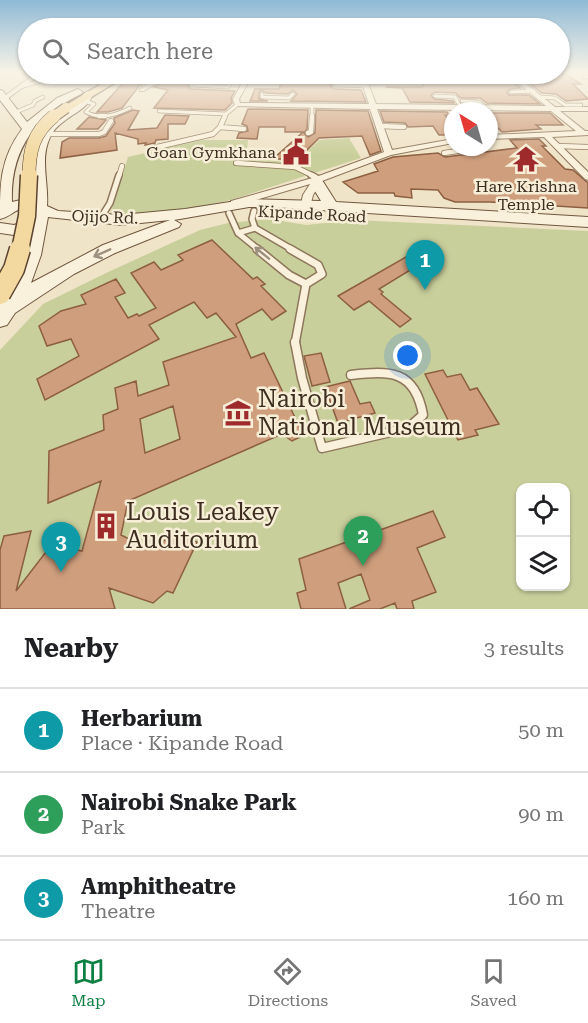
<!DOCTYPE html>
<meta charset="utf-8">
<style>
:root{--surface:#fff;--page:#f6f6f6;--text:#202124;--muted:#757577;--line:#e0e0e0;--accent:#0b8043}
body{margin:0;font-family:"Roboto Serif",serif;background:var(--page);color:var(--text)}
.controls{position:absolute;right:18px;bottom:18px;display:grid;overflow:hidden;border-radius:12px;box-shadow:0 2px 4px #0004}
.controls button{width:54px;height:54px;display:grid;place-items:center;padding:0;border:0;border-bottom:2px solid var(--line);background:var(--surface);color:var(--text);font:30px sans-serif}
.compass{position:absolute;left:444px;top:102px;width:54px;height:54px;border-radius:50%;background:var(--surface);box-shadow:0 2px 4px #0004;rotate:323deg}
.you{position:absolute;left:408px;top:356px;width:21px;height:21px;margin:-15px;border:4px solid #fff;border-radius:50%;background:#1a73e8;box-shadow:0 0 0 9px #1a73e833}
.badge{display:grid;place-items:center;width:39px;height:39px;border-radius:50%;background:var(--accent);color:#fff;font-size:20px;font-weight:700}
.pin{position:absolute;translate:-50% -50px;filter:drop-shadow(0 2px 3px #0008)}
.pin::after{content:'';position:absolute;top:32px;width:21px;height:18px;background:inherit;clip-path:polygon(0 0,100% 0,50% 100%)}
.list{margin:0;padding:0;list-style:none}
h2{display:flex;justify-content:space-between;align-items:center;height:78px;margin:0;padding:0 24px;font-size:26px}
h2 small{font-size:20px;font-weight:400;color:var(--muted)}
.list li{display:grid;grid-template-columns:39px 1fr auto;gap:18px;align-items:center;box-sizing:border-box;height:84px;padding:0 24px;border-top:2px solid var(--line)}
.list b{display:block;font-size:22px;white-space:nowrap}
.list p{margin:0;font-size:20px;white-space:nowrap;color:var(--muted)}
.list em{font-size:20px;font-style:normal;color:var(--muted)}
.icon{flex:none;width:33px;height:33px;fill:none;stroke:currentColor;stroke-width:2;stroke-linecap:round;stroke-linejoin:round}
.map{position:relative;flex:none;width:588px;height:609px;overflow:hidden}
.search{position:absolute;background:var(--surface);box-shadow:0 2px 4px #0004;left:18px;right:18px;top:18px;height:66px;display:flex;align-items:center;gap:15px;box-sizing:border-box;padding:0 21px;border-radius:33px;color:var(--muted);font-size:22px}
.sheet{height:330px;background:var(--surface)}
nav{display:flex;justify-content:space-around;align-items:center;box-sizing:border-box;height:84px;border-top:2px solid var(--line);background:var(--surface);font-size:16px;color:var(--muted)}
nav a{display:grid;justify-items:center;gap:3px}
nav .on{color:var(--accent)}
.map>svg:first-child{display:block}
</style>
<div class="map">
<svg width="588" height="609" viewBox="0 0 588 609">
<rect width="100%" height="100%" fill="#f0e4c8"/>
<!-- green -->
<path fill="#c9cf9b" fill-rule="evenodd" d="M349 138 361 158 231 200 170 213 109 217 128 157 202 140H248L246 158 264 157 265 160 288 162 301 168 312 163 303 156 319 140Z
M270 219 306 225 354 220 588 231V609H0V350L43 304 106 273 200 230 228 223ZM520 488H566V586H520Z"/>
<!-- building -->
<path fill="#cf9f7d" stroke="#8d5f41" stroke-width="1.5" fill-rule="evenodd" d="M131 74H159L139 86 122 108 108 112H97Z
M172 74H194L187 82 190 89 235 91 231 98 232 103 225 110 154 108 168 90 154 87 161 83 180 82 184 79 181 74Z
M201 74H208L206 75 230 76 226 83 197 82Z
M285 74H308L309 76 357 75 359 82 334 81 330 86 334 89 361 90 366 102 291 101 297 94 293 90 288 94 266 93 261 90 259 93V99L268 101H250L255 89H279Z
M518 74H565L581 84H573L588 99 566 101 556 94 542 93Z
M423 80H511L520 88 510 89 507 92 509 95H529L540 104 487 103 480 98H460L456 93 435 92 431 95 434 99 453 101 454 103 410 102 402 88 386 87H422L424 84Z
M248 109 308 110 307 129 304 133 308 137 315 133 316 110 368 111 381 151 370 155 362 136 319 138 295 162 290 159H273L303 132H285V127H259L257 139 237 138 239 133 248 131 247 126 242 124Z
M133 110 139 111 128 130 157 128 165 115 189 116 185 124H168V139L156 140 155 143 145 145 146 143 138 144V139L115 133 117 150 60 158 62 142 69 138H99L106 136 115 123 114 118Z
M380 111 447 112 449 115H445L453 124V135H439L433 126 408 127 405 123 384 122Z
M489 113H550L563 125H536L541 129 502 132 496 126H489Z
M89 117 106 120 98 129H77Z
M539 139 546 146H542L565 169 573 170 588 183V208L490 202H455L444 198 438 190 411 189 412 198 395 196 394 193H358L343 182 378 171 374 164 393 157 438 153 445 157 517 148 510 140Z
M212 240 253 279 257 277 265 284 261 286 286 311 272 320 262 309 236 324 251 358 264 353 300 428V437L292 441 282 434 128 501 121 535 149 549 178 533 197 542 173 593 167 591 153 603 109 588 115 609H0V550L4 536 31 531 16 591 52 544 82 551 101 481 48 503 49 451 104 430 103 415 118 409 115 388 136 381 138 396 169 385 163 362 236 337 216 313 207 318 194 302 149 325 159 339 45 400 37 379 79 356 71 339 47 346 39 326 61 311 86 304 81 295 116 279 125 293 115 297 128 318 137 314 139 316 156 308 131 273 154 262 161 270 183 260 178 255ZM173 406 180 439 145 453 140 419Z
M413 253 425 261 379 289 383 292 381 294 411 319 400 327 369 301 354 310 338 296Z
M321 353 330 382 312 386 304 356Z
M443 370 447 377 461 374 470 390 477 388 499 424 475 430 478 435 458 440 425 374Z
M350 381 360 404 370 402 375 413 338 423 325 387Z
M433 511 445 537 417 548 436 592 412 601 414 609H397L395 603 380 609H349L370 600 361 574 338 583 346 609H301L297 593 306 590 299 559Z"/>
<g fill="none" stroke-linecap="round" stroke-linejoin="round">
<!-- lane-far4 casing -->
<g stroke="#8d765c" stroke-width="4.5">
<path id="lane-far4" d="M198 75 190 83 191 85 228 87 235 76 262 74
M584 77H588
M159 79 180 78
M365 83H421
M334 85 366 86
M20 87 65 74
M511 92 534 91
M262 94V97L289 98 293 94
M435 96 455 97 461 108
M540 97 555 98 565 105H581
M84 101 94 104 86 112C101 120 116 115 130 108
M462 101 479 102 487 108
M159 111 226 114 237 105
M16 112 33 105 35 101 43 97
M224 118 226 114
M312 118V107"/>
</g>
<!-- lane-far3 casing -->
<g stroke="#8d765c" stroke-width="6">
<path id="lane-far3" d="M99 116H105
M380 126 404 127
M220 127 244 129
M308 133 311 132 312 116
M45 134H99L104 132 111 121
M557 146 588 147
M153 148 213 134 220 127 225 116
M444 153 484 147
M236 163 295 167 314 176
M119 176 122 166"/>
</g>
<!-- lane-far2 casing -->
<g stroke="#8d765c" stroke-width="8">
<path id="lane-far2" d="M311 175 319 179
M254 211 252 219 255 228 293 250
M229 213 238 233 259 250
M100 219 110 203 119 175
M238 233 255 228"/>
</g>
<!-- lane-far1 casing -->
<g stroke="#8d765c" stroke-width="10">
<path id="lane-far1" d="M257 249 289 275 306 284
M290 249 318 265 322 274 306 284
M295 344 306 284"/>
</g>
<!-- lane casing -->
<g stroke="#8d765c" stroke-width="11">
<path id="lane" d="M295 342 302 378 322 448 408 428 423 415C415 369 389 371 351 375"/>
</g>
<!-- street casing -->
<g stroke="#8d765c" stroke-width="2">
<path id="street" d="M35 74H41L7 99H3V97Z
M164 74H170L144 91H140V89Z
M247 74H253L239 99 240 103 369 104 359 74H514L555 107H588V111H560L585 131H588V135L552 137 588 172V180L585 179 544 137 489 139V135L576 131 551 111 377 109 392 150 453 139V143L391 155 322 181 313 195 308 215 304 216 299 213 303 195 310 184 239 205H231V201L316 177 384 152 370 109 235 106 233 99ZM366 78H512L546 106 376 104Z"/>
</g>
<!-- secondary casing -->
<g stroke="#6f573f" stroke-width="2">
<path id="secondary" d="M78 89 83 92 81 94C35 116 10 150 12 202L25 199 32 201C34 151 28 134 75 103 80 99 82 94 88 91L93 94C88 111 63 117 53 132 38 155 49 181 47 206L58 211 121 215 185 209 249 199 321 201 310 183 317 179 322 180 336 202 588 217V227L272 207H249L174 220 181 224 179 227 115 253 74 274 15 313 7 325 0 327V304L17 274 30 231 14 235 0 233V223L14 225 33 218 34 212C15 204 16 215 0 219 0 183 0 159 22 129L0 100V90L3 91 27 122 57 98ZM48 217 121 225 170 220 103 245 31 283 41 255Z"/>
</g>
<!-- primary casing -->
<g stroke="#5b4430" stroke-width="3">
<path id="primary" d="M118 74H129L70 110H62L61 108Z"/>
</g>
<!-- lane-far4 -->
<use href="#lane-far4" stroke="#faf1dc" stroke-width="3"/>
<!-- lane-far3 -->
<use href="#lane-far3" stroke="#faf1dc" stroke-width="4.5"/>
<!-- lane-far2 -->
<use href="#lane-far2" stroke="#faf1dc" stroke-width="5"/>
<!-- lane-far1 -->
<use href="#lane-far1" stroke="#faf1dc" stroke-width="7"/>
<!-- lane -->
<use href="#lane" stroke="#faf1dc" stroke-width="8"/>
<!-- street -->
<use href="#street" fill="#faf1dc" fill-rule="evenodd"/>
<!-- secondary -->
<use href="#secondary" fill="#faf1dc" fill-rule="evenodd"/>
<!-- primary -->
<use href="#primary" fill="#f3d9a0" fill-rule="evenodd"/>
<!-- primary-bridge-far3 casing -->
<g stroke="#5b4430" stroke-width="12" stroke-linecap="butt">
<path id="primary-bridge-far3" d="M52 118 66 108"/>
</g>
<!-- primary-bridge-far2 casing -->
<g stroke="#5b4430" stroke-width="14" stroke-linecap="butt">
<path id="primary-bridge-far2" d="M29 176C29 151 33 133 54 116"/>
</g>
<!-- primary-bridge-far1 casing -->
<g stroke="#5b4430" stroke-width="19" stroke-linecap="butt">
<path id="primary-bridge-far1" d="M20 250 27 216 29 175"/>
</g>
<!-- primary-bridge casing -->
<g stroke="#5b4430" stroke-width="23" stroke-linecap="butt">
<path id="primary-bridge" d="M0 294 14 269 20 249"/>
</g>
<!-- primary-bridge-far3 -->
<use href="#primary-bridge-far3" stroke="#f3d9a0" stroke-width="10"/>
<!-- primary-bridge-far2 -->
<use href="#primary-bridge-far2" stroke="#f3d9a0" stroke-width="13"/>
<!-- primary-bridge-far1 -->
<use href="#primary-bridge-far1" stroke="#f3d9a0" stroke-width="16"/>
<!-- primary-bridge -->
<use href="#primary-bridge" stroke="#f3d9a0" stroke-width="20"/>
</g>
<!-- one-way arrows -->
<defs><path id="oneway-shaft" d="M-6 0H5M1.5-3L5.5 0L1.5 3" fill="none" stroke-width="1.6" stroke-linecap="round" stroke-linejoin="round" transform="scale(1.5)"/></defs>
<g stroke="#9c907e">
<use href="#oneway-shaft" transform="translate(102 253) rotate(156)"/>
<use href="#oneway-shaft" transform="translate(262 253) rotate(-141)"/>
</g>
<!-- sky -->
<linearGradient id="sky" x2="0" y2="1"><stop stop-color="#8fbad6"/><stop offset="0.46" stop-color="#f8f3e6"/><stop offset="1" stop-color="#f8f3e6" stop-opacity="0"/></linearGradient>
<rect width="588" height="156" fill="url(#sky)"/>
<!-- icons -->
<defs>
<g id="civic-bare" transform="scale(2.07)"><path d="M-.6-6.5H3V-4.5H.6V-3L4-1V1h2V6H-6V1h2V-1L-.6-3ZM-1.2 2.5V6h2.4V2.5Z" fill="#9e2a2b" stroke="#f7eed8" stroke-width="2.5" paint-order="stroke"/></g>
<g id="temple-bare" transform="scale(2.07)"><path d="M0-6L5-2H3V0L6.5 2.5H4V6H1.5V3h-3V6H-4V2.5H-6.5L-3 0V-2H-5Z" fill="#9e2a2b" stroke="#f7eed8" stroke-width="2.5" paint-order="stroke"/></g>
<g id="museum-bare" transform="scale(2.07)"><path d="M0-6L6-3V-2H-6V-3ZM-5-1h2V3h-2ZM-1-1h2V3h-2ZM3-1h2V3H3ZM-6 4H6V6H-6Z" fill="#9e2a2b" stroke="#f7eed8" stroke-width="2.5" paint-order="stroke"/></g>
<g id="building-bare" transform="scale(2.07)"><path d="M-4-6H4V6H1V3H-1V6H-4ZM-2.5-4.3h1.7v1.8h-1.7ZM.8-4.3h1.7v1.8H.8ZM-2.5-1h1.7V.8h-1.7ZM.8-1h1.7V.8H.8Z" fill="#9e2a2b" stroke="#f7eed8" stroke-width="2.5" paint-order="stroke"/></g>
</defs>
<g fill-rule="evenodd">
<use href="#civic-bare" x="296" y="152"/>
<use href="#temple-bare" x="526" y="159"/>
<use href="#museum-bare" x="238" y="413"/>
<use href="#building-bare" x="106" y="526"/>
</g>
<g text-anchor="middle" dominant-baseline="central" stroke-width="5" stroke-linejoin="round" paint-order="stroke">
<!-- far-poi labels -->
<g font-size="16" fill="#3d2e20" stroke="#f7eed8" text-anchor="end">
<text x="276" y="152">Goan Gymkhana</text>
<text x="526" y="186" text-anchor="middle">Hare Krishna<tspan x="526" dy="18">Temple</tspan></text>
</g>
<!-- far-street labels -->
<g font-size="16" fill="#3d2e20" stroke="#f7eed8">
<text transform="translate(312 214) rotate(3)">Kipande Road</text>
<text transform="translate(105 217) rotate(2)">Ojijo Rd.</text>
</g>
<!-- near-poi labels -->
<g font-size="24" fill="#3d2e20" stroke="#f7eed8" text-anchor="start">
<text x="258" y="399">Nairobi<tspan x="258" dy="28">National Museum</tspan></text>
<text x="126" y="512">Louis Leakey<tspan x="126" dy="28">Auditorium</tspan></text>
</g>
</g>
</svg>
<div class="controls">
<button><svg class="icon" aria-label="locate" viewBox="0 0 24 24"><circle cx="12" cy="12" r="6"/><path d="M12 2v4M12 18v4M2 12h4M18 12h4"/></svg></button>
<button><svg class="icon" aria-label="layers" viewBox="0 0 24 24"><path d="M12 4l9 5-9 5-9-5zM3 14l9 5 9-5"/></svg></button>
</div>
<svg class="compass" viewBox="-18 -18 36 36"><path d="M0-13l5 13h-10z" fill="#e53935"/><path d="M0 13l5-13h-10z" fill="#757577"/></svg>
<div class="you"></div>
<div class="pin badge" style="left:425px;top:290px;background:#0f9aa8">1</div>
<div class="pin badge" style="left:363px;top:566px;background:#2e9e5b">2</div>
<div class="pin badge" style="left:61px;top:572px;background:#0f9aa8">3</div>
<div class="search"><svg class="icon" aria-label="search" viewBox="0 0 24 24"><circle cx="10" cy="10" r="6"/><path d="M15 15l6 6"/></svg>Search here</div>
</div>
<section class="sheet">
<h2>Nearby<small>3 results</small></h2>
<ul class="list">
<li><span class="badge" style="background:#0f9aa8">1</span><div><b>Herbarium</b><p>Place · Kipande Road</p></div><em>50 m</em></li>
<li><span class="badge" style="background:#2e9e5b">2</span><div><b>Nairobi Snake Park</b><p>Park</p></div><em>90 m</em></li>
<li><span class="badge" style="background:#0f9aa8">3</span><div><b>Amphitheatre</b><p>Theatre</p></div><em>160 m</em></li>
</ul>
</section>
<nav>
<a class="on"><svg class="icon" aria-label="map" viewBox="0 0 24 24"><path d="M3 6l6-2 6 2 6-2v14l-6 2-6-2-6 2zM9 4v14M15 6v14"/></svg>Map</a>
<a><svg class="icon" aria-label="directions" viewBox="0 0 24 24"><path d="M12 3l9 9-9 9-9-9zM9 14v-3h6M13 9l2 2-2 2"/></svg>Directions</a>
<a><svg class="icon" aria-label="saved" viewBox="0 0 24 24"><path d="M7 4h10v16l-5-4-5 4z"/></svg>Saved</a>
</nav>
